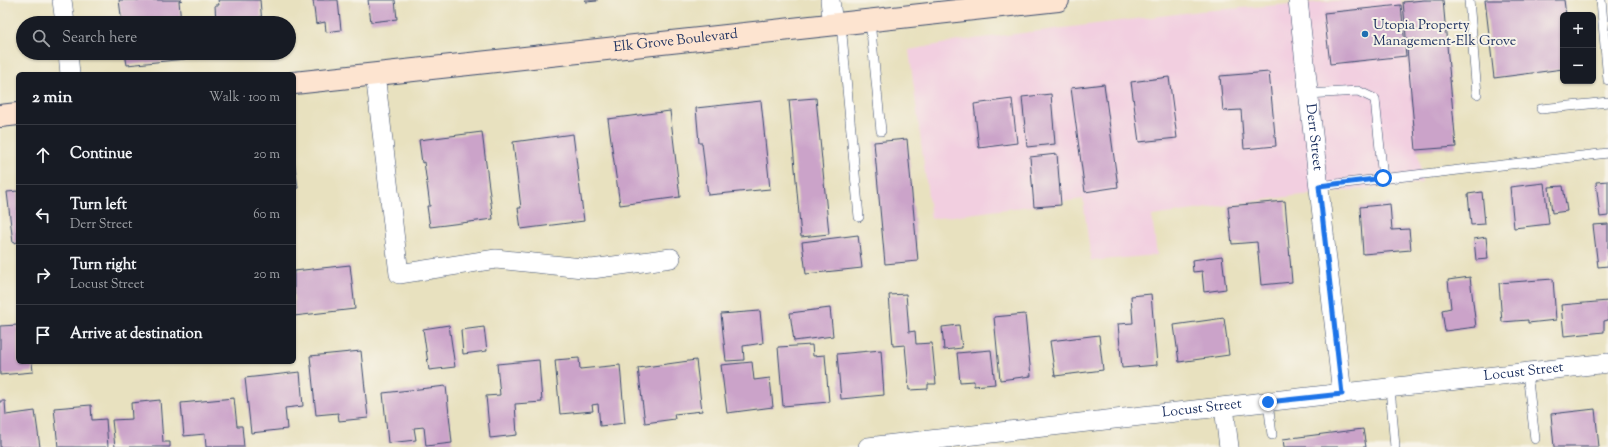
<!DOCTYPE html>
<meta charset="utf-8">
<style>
:root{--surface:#171b24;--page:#20242c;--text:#f1f3f6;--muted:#9ea1a6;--line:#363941}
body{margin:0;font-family:"Sorts Mill Goudy",serif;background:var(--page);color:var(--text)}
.controls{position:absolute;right:12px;top:12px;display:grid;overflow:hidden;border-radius:6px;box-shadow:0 1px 3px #0004}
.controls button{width:36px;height:36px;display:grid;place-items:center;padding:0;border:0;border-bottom:1px solid var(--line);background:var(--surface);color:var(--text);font:20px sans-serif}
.stop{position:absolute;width:12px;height:12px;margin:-9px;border:3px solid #1a73e8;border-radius:50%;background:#fff}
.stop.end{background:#1a73e8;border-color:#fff;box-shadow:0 1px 4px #0008}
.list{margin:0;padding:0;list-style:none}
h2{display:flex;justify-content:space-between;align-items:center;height:52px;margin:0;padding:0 16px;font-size:17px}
h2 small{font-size:13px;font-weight:400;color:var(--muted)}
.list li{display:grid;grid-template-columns:26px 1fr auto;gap:12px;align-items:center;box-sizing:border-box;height:60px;padding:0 16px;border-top:1px solid var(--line)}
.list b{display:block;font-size:15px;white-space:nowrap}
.list p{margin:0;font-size:13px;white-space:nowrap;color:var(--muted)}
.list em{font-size:13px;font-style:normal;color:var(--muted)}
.icon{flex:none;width:22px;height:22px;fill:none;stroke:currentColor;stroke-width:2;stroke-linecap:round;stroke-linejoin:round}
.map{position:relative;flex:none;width:1608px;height:447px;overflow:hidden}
.search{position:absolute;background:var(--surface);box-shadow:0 1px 3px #0004;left:16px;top:16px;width:280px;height:44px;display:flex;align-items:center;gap:10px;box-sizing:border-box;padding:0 14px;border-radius:22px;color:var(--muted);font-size:15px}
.panel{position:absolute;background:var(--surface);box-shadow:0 1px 3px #0004;left:16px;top:72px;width:280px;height:292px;border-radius:6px}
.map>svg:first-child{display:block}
</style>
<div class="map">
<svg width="1608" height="447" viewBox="0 0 1608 447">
<rect width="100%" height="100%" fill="#f7f3e8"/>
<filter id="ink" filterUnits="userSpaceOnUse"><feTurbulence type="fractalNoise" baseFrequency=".025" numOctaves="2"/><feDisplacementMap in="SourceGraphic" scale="8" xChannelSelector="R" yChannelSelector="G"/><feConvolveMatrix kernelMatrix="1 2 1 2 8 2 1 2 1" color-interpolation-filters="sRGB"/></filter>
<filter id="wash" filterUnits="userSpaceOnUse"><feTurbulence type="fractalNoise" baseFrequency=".012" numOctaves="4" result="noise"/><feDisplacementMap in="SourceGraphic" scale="16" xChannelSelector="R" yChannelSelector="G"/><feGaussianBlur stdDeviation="0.9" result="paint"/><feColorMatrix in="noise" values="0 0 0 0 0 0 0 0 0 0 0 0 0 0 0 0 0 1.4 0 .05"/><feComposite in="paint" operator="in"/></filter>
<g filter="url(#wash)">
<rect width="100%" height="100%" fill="#e8e1bf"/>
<!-- built -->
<path fill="#f2cfe0" d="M1347 0H1401L1422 183 1294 196 1152 216 1157 255 1091 261 1083 199 931 219 909 50 958 41 1200 11Z"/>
<g id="blocks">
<!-- building -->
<path fill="#cba3c9" d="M119 0H182L179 1 181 23H122Z
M218 0H260L262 23H216L215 5H219Z
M313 0H338L341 30 326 32 325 22 316 24Z
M368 0H395L397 19 371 22Z
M585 0H597V1L586 2Z
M1424 0H1443L1456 147 1416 150 1403 2Z
M1485 0H1564L1566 15H1563V69L1494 78Z
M1401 5 1406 56 1330 64 1324 13Z
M125 53H185V59L127 65Z
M1269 72 1276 146 1244 149 1241 110 1223 111 1220 76Z
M1169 77 1177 138 1139 142 1131 82Z
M1104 84 1118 187 1085 192 1071 88Z
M1051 94 1055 144 1027 147 1022 97Z
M816 98 829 234 801 237 789 100Z
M1012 99 1017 143 979 148 974 104Z
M761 101 770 189 708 195 702 143H699L696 108Z
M670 111 680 197 620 205 608 119Z
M482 132 493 219 430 227 427 206H430L424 162 422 163 419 140Z
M573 134 584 221 521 229 518 208H521L513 142Z
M907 139 918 261 885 264 874 142Z
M1057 154 1061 205 1034 207 1030 157Z
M294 160 298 188 294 189Z
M1608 181V216L1600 217 1596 182Z
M1544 183 1549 224 1514 228 1510 187Z
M1563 186 1567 211 1552 213 1549 187Z
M18 191V242L13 243 7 192Z
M1482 192 1485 224 1471 225 1468 194Z
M1285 201 1292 282 1261 285 1257 242 1232 244 1228 206Z
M1390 204 1392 230 1409 229 1411 250 1363 254 1360 207Z
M1608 224V266L1598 267 1593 225Z
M858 235 862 268 806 274 802 242Z
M1486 237 1488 259 1476 260 1474 239Z
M1222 256 1226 289 1204 292 1202 271 1193 272 1192 260Z
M350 265 355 309 294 316V271Z
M1470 277 1476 327 1445 331 1442 310 1451 308 1448 280Z
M1553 279 1556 320 1528 323V320L1502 322 1499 283Z
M906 294 909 332 915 331 916 344 932 343 936 384H928V389L909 390 905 345 893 346 889 295Z
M1151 294 1157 365 1122 368 1118 324 1133 323 1131 296Z
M1608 301V320L1604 321V332L1564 336 1561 305Z
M830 308 833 336 794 341 790 313Z
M760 311 763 343 743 346 744 360 726 361 721 314Z
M1025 314 1031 376 1000 380 994 317Z
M1224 318 1229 355 1179 362 1174 325Z
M18 325V362H32L33 372 0 375V326Z
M449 325 455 367 429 370 423 329Z
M959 325 962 348 944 350 942 327Z
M484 327 487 351 463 354 461 330Z
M1099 335 1103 370 1055 376 1050 341Z
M812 345 813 356 825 355 829 402 783 406 778 347Z
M881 350 884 395 841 399 837 354Z
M991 350 995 384 974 386V381L960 382 957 353Z
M361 351 368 418 339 421 338 413 316 415 310 356Z
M579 358 580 369 620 365 625 423 600 426 598 404 592 405 593 411 560 414 555 360Z
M539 360 542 402 515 404 517 435 490 438 486 396 500 395 497 364Z
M696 360 702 411 674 414 675 419 645 423 638 368Z
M752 362 754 380 770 378 773 407 727 413 721 365Z
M300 372 303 406 285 408 287 429 251 433 245 378Z
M446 386 452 443 426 446 424 427 414 428 416 440 388 443 383 393Z
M234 398 237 426H242L244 447H206L205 434 184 436 181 403Z
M160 400 163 442H170V447H115L112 420 132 419 131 403Z
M0 401H5L6 415 35 411 40 447H0Z
M91 405 92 420 106 419 108 447H58L54 408Z
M1595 409 1599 447H1554L1551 414Z
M1363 429 1366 447H1284L1283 439Z"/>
</g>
</g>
<g filter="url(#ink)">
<use href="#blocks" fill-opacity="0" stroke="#3a4a6d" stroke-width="1"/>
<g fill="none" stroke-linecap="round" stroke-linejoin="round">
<!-- lane casing -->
<g stroke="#3a4a6d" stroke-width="10">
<path id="lane" d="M1469 0 1477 94
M1601 0 1608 80
M870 21 881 131
M841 24 859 217
M1308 94 1358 91 1375 99 1383 179
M1541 109 1608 102
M1319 186 1608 153
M1527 373 1535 439
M1390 388 1395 447
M1268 402 1272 435"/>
</g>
<!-- street casing -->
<g stroke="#3a4a6d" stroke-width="20">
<g id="street">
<path d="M62 0 65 23"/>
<path d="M830 0 833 25"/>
<path id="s1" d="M1298 0 1342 394"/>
<path d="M68 53 70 74"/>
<path d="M375 74 399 274 496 259 592 269 671 258"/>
<path d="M1224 407 1229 447"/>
<path id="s2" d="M868 447 1608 363"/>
</g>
</g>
<!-- secondary casing -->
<g stroke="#3a4a6d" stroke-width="24">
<g id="secondary">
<path id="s3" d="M294 83 1058 0"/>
<path d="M0 116 18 114"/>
</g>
</g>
<!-- lane -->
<use href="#lane" stroke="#fff" stroke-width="9"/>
<!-- street -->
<use href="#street" stroke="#fff" stroke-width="19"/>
<!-- secondary -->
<use href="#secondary" stroke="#fde4d0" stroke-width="22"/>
</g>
</g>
<g fill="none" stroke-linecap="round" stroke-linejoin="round" filter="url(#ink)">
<!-- route -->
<path stroke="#1a73e8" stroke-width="5" d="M1268 402 1342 394 1319 186 1383 178"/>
</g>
<!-- markers -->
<circle fill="#1f6fb2" stroke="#f7f3e8" stroke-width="1.5" cx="1365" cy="34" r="4"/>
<g text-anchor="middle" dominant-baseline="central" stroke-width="4" stroke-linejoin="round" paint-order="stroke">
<!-- poi labels -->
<g font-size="14" fill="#1b2f5e" stroke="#f7f3e8" text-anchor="start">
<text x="1373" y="26">Utopia Property<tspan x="1373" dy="16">Management-Elk Grove</tspan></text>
</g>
<!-- street labels -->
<g font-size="14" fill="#1b2f5e" stroke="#f7f3e8">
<text stroke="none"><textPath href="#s3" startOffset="384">Elk Grove Boulevard</textPath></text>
<text stroke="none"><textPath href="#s1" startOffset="138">Derr Street</textPath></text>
<text stroke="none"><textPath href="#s2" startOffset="660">Locust Street</textPath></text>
<text stroke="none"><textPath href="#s2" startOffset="336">Locust Street</textPath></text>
</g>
</g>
</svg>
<div class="controls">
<button>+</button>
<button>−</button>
</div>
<div class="stop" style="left:1383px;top:178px"></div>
<div class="stop end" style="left:1268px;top:402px"></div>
<div class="search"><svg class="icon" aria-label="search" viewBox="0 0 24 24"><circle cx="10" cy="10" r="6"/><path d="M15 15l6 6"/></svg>Search here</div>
<section class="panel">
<h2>2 min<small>Walk · 100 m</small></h2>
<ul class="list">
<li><svg class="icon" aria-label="ahead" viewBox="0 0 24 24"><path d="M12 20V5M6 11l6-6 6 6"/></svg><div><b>Continue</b></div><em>20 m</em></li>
<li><svg class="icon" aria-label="left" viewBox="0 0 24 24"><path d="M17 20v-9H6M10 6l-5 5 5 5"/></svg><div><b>Turn left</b><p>Derr Street</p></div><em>60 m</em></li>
<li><svg class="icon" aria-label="right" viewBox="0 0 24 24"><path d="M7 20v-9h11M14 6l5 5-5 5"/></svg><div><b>Turn right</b><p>Locust Street</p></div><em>20 m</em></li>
<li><svg class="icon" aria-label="arrive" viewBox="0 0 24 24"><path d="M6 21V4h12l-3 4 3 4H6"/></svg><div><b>Arrive at destination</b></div></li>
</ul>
</section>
</div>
